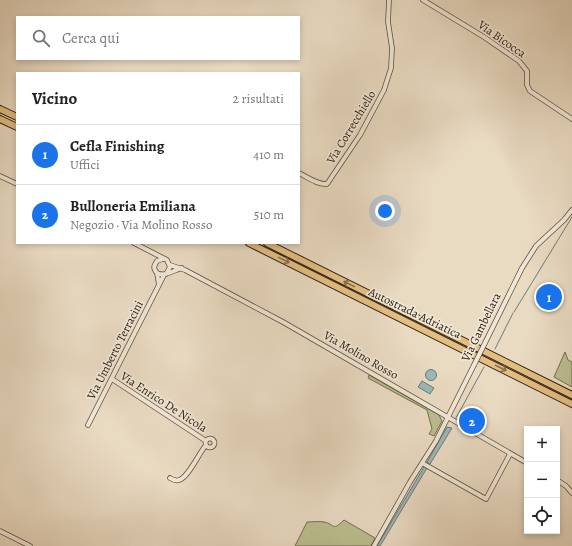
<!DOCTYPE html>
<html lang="it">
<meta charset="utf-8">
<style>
:root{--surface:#fff;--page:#f2f2f2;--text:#202124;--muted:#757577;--line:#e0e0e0;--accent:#1a73e8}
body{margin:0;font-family:Alegreya,serif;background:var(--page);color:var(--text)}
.controls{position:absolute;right:12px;bottom:12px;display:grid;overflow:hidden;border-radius:0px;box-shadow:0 2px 6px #0003}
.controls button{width:36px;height:36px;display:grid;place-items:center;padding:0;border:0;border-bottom:1px solid var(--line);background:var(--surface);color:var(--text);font:20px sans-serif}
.you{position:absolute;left:385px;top:211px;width:14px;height:14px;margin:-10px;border:3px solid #fff;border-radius:50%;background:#1a73e8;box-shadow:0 0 0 6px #1a73e833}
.badge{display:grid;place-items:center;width:26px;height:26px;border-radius:50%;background:var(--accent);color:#fff;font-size:13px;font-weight:700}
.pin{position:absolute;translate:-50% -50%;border:2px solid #fff;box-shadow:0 1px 4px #0006}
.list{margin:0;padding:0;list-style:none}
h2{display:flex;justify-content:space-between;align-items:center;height:52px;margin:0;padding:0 16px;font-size:17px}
h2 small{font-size:13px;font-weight:400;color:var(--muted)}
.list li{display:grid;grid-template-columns:26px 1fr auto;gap:12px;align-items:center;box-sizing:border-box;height:60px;padding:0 16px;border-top:1px solid var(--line)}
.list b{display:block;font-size:15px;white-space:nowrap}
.list p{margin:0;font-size:13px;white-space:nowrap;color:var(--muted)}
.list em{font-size:13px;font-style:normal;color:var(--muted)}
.icon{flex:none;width:22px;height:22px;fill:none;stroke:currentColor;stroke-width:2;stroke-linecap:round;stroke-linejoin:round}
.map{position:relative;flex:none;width:572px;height:546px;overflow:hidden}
.search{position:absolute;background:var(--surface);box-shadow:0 2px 6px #0003;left:16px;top:16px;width:284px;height:44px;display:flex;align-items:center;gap:10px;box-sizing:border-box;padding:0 14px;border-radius:0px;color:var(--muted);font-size:15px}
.panel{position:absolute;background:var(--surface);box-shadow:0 2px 6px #0003;left:16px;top:72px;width:284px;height:172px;border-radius:0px}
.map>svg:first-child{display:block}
</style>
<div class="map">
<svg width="572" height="546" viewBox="0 0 572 546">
<rect width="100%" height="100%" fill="#e9dac2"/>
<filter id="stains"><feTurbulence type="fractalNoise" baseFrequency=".005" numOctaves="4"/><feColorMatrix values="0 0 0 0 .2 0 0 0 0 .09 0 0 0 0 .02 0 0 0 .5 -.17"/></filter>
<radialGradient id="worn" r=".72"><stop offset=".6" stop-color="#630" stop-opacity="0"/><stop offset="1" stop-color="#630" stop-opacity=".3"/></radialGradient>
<!-- green -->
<path fill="#bbbe90" stroke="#736f51" d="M565 352 568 360 572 362V387L554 377Z
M369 375 439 415 442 421 434 436 429 434 432 429 427 410 368 378Z
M344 520 375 538 371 546H295L307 522C312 522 319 521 324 522 335 524 332 532 344 520Z"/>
<!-- water -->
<path fill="#99b9ba" stroke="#6d7c77" d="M425.5 375a5.5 5.5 0 1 1 11 0a5.5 5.5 0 1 1-11 0Z
M422 381 434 388 430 394 418 387Z
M447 427 452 428 430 464 427 462Z
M424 467 427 468 380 546H377Z"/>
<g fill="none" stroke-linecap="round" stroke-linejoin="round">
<!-- stream -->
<path stroke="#6d7c77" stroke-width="1" d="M514 312 572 217
M495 349 513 313
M456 418 484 367"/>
<!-- minor casing -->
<g stroke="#5a4e3e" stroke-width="5.5">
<path id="minor" d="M423 0 484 37 519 61 527 71V85L530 91 572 119
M299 173C307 177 318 185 327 184L360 135 384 90 391 68 392 48 388 22 389 0
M0 176 17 184
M134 243 167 260 170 267 166 274
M163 259 157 261C155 264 153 267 155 270 159 280 174 270 182 268
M170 265 185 270 283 322 527 463
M157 273 159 285
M483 347 522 268 536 246 564 220 572 210
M112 379 206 441
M88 425 164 275
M205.5 443a4.5 4.5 0 1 1 9 0a4.5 4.5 0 1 1-9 0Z
M422 463 486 499 510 454
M170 478C173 480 176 481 179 480 188 478 199 453 206 445
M557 480 566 486 572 493
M0 531 30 546
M374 546 410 482 436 441 475 363"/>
</g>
<!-- highway casing -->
<g stroke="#2b2012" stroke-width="8">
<path id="highway" d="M0 109 17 117
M0 119 17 127
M249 243 572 404
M267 243 572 395"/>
</g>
<!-- minor -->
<use href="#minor" stroke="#f1e7d7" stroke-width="4"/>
<!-- highway -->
<use href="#highway" stroke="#e4bd81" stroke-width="6"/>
<!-- minor-bridge casing -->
<g stroke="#5a4e3e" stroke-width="5.5" stroke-linecap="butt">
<path id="minor-bridge" d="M475 363 483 347"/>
</g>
<!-- minor-bridge -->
<use href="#minor-bridge" stroke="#f1e7d7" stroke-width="4"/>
</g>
<!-- one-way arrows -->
<defs><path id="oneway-shaft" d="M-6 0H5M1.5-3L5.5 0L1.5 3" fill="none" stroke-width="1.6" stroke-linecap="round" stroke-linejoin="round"/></defs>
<g stroke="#886e4a">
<use href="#oneway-shaft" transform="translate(284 260) rotate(26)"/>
<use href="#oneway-shaft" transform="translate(349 284) rotate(-154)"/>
<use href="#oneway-shaft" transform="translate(501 368) rotate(26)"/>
</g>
<g text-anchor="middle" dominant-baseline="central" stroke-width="3.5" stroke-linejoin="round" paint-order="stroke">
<!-- street labels -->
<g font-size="12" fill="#2b2012" stroke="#f1e7d7">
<text transform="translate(502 39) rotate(35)">Via Bicocca</text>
<text transform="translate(351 127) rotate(-59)">Via Correcchiello</text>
<text transform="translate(415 313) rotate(26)">Autostrada Adriatica</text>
<text transform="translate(481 327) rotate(-64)">Via Gambellara</text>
<text transform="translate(115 350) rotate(-63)">Via Umberto Terracini</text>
<text transform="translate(361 355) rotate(30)">Via Molino Rosso</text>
<text transform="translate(164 402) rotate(33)">Via Enrico De Nicola</text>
</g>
</g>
<rect width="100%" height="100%" filter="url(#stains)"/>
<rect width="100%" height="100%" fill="url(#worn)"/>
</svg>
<div class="controls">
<button>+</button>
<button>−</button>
<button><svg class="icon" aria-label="locate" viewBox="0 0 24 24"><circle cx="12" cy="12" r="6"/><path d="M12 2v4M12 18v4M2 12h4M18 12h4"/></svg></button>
</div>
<div class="you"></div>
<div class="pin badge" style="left:549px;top:297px">1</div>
<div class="pin badge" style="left:472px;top:421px">2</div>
<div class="search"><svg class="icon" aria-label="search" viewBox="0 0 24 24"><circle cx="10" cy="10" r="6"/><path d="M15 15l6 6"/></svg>Cerca qui</div>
<section class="panel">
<h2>Vicino<small>2 risultati</small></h2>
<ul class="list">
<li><span class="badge">1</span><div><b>Cefla Finishing</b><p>Uffici</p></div><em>410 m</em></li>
<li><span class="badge">2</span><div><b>Bulloneria Emiliana</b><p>Negozio · Via Molino Rosso</p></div><em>510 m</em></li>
</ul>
</section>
</div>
